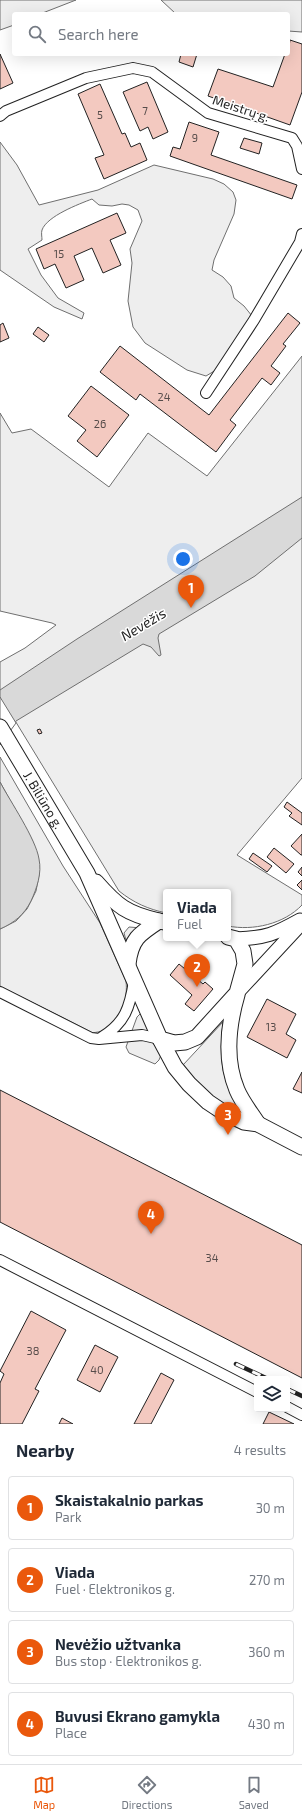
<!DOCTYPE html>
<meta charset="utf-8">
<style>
:root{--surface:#fff;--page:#f6f6f7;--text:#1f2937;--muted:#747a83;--line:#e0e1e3;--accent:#ea580c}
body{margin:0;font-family:"Exo 2",sans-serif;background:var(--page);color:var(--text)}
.controls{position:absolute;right:12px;bottom:12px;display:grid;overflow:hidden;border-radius:4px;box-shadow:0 4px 16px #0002}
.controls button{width:36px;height:36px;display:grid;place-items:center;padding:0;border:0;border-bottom:1px solid var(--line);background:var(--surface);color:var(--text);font:20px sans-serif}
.you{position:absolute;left:183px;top:559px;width:14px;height:14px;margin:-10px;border:3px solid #fff;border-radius:50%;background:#1a73e8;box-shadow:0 0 0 6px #1a73e833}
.badge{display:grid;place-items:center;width:26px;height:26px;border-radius:50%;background:var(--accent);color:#fff;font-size:13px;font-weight:700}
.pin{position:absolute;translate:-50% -33px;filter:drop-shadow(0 1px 2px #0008)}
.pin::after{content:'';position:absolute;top:21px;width:14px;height:12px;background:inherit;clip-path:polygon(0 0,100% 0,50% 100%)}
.popup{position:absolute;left:163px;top:889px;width:68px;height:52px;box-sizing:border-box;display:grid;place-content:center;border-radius:4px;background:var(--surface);filter:drop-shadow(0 1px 3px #0005);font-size:13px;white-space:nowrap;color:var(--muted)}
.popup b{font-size:15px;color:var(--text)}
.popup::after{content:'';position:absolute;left:50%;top:100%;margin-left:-8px;border:8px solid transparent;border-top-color:var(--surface)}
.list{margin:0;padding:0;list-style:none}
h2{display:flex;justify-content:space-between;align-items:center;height:52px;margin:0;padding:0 16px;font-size:17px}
h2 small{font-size:13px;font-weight:400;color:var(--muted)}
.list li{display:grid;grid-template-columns:26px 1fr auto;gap:12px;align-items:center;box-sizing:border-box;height:64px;margin:0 8px 8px;padding:0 8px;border:1px solid var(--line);border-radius:4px}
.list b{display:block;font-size:15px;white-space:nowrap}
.list p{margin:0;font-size:13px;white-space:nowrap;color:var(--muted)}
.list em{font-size:13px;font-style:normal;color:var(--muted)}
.icon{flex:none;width:22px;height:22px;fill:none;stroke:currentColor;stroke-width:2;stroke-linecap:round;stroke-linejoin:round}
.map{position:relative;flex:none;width:302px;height:1424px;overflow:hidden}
.search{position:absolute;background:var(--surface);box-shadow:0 4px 16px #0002;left:12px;right:12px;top:12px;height:44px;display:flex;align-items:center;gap:10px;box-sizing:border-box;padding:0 14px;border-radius:4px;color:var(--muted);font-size:15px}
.sheet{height:340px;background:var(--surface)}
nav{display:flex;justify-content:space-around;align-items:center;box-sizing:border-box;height:56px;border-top:1px solid var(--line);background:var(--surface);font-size:11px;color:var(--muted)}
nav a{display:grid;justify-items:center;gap:2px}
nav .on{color:var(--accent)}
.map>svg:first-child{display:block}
</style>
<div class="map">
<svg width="302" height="1424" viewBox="0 0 302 1424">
<rect width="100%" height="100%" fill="#fff"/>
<!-- green -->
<path fill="#eee" stroke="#6f6f6f" d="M0 0H76L40 14H14V25L0 30Z
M161 0H302V32L288 31V14H176Z
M0 142 17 165 39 205 98 190 154 165 213 179 224 184 233 192 236 200 234 214 214 260 212 270 223 277 231 286 234 298 244 306 252 316 216 370 206 376 187 370 145 343 133 327 128 301 132 263 130 249 142 221 138 210 129 205 122 204 112 206 99 205 92 199C79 204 47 216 42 230 41 233 42 237 42 240L28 249 41 275 58 298 84 313 82 319 54 307 0 270Z
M302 356V778L237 855 302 895V905C284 924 253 931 228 926V892H166V913C148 909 134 903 119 891L0 696V662L25 648 56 625 52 623 0 611V413L12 433 31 429 109 487 148 433 207 476Z
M0 757 63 866 100 923 126 981C128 998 122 1022 105 1030 101 1032 96 1032 93 1033L0 986V929L16 921 27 909 36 891 39 875 33 842 0 782Z
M129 927 142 928 128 947 124 933Z
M141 1013 161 1055 159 1060 155 1064 129 1053 126 1047 137 1017Z
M223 1022C221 1043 219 1065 228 1086 232 1097 241 1107 248 1117 219 1103 202 1090 183 1065Z"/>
<!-- water -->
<path fill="#d9d9d9" stroke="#6f6f6f" d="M302 497V538L255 576 159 634 158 638 161 655 159 656 151 647 143 644 16 721 0 743V690L77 639Z
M0 782C10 801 36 839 39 859 42 873 37 888 31 901 24 915 14 923 0 929Z"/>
<!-- pier -->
<path fill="#fff" stroke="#6f6f6f" d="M0 697 16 723 0 745Z"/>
<!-- building -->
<path fill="#f3c9c0" stroke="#222" d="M290 40 302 44V92L290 125 208 96 218 69 273 87 285 54H288Z
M0 54 13 83 0 89Z
M181 54H197L193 67 179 62Z
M147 82 168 132 153 139 148 127 140 131 123 92Z
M100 84 122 134 125 133 131 147 140 143 147 160 104 179 95 158 104 155 78 94Z
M189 122 219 132 211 155 297 185 292 199 170 156 173 147 180 149Z
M244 138 262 143 259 154 240 148Z
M117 213 126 233 110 240 121 265 103 273 92 248 74 256 84 280 66 288 55 264 44 269 36 249Z
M288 313 300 323 283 344 286 346 271 366 280 373 271 385 262 378 230 420 236 425 216 452 140 394 136 400 100 372 120 346 209 415Z
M3 323 9 338 0 342V325Z
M38 327 49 335 44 342 33 334Z
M91 386 129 415 97 457 77 441 86 430 68 416Z
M40 729 42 733 39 734 37 730Z
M287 802 302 813V825L289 816 292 813 284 807Z
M302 834V855H301L291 846Z
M274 848 294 864 286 873 267 857Z
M253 853 272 866 267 872 249 859Z
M302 867V876L298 872Z
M302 880V890L297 885Z
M179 964 203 984 205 982 213 989 194 1011 185 1004 192 995 170 975Z
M267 999 296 1014 286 1034 296 1040 287 1058 247 1037Z
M302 1072V1093L293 1089Z
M0 1090 302 1245V1378L0 1222Z
M31 1311 66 1330 35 1389 39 1391 22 1424H0V1383L4 1374 0 1371Z
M95 1345 118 1357 100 1392 77 1380Z
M161 1373 174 1380 151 1424H134Z
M269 1412 294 1424H263Z
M62 1418 73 1424H59Z"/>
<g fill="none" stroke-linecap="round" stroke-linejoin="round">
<!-- minor casing -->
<g stroke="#222" stroke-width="12">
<path id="minor" d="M0 116 6 111 86 78 133 68 152 72 208 113 292 138 297 146 302 169
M206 393 254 320 300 242 302 234
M0 992 91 1038 99 1039 142 1035 160 1039
M102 1037C125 1023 130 1007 134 981
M0 1260 257 1392
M287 1407 302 1415"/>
</g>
<!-- secondary casing -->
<g stroke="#222" stroke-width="15">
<path id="secondary" d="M236 939C266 938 275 934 300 920
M237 993 302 923"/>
</g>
<!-- primary casing -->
<g stroke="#222" stroke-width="17">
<g id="primary">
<path id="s1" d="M0 727 87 873 160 1039 174 1043 185 1042 197 1037 237 993 245 964 243 951 236 939 228 937"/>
<path d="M96 882C117 906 127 914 159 921"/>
<path d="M128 964C131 939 139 934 159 921L164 922"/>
<path d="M237 995C228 1026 224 1059 237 1090 242 1102 251 1113 258 1124"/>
<path d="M160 1039 175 1067 189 1084 208 1102 223 1112 244 1122 258 1124 302 1147"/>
</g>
</g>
<!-- minor -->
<use href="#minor" stroke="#fff" stroke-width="10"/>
<!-- secondary -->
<use href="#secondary" stroke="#fff" stroke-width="13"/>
<!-- primary -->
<use href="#primary" stroke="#fff" stroke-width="15"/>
<!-- rail casing -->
<g stroke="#222" stroke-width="4.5">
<path id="rail" d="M236 1364 268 1379
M287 1389 302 1396"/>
</g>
<!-- rail -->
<use href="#rail" stroke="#fff" stroke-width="3" stroke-dasharray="9" stroke-linecap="butt"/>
</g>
<g text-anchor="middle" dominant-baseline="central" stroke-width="3" stroke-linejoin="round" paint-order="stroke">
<!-- number labels -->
<g font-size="11" fill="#564c4a">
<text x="145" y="110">7</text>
<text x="100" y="114">5</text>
<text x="195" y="137">9</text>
<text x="59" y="253">15</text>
<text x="164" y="396">24</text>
<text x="100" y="423">26</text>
<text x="271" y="1026">13</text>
<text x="212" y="1257">34</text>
<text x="33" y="1350">38</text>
<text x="97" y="1369">40</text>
</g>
<!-- street labels -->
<g font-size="13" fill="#222" stroke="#fff">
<text transform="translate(241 108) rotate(18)">Meistrų g.</text>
<text stroke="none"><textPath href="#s1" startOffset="85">J. Biliūno g.</textPath></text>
</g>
<!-- water labels -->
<g font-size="14" font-style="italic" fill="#222" stroke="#fff">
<text transform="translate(143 624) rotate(-31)">Nevėžis</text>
</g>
</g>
</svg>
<div class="controls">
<button><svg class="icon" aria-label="layers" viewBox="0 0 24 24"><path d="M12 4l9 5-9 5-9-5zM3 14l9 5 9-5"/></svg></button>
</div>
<div class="you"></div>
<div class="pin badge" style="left:191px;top:608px">1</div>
<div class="pin badge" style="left:197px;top:987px">2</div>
<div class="popup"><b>Viada</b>Fuel</div>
<div class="pin badge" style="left:228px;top:1135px">3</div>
<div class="pin badge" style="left:151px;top:1234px">4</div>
<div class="search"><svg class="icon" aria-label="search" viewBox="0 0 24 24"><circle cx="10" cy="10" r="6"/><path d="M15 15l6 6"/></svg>Search here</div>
</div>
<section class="sheet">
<h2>Nearby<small>4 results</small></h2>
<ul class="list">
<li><span class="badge">1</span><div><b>Skaistakalnio parkas</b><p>Park</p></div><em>30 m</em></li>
<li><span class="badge">2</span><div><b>Viada</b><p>Fuel · Elektronikos g.</p></div><em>270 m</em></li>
<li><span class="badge">3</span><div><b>Nevėžio užtvanka</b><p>Bus stop · Elektronikos g.</p></div><em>360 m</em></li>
<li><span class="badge">4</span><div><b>Buvusi Ekrano gamykla</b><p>Place</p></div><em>430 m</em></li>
</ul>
</section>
<nav>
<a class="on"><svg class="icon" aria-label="map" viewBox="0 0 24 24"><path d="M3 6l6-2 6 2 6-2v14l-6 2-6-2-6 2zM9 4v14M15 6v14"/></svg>Map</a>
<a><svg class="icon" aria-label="directions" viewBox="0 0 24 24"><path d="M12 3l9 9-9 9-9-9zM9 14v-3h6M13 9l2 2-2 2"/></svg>Directions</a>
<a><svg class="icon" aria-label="saved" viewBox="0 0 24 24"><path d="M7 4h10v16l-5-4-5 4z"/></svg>Saved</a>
</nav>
